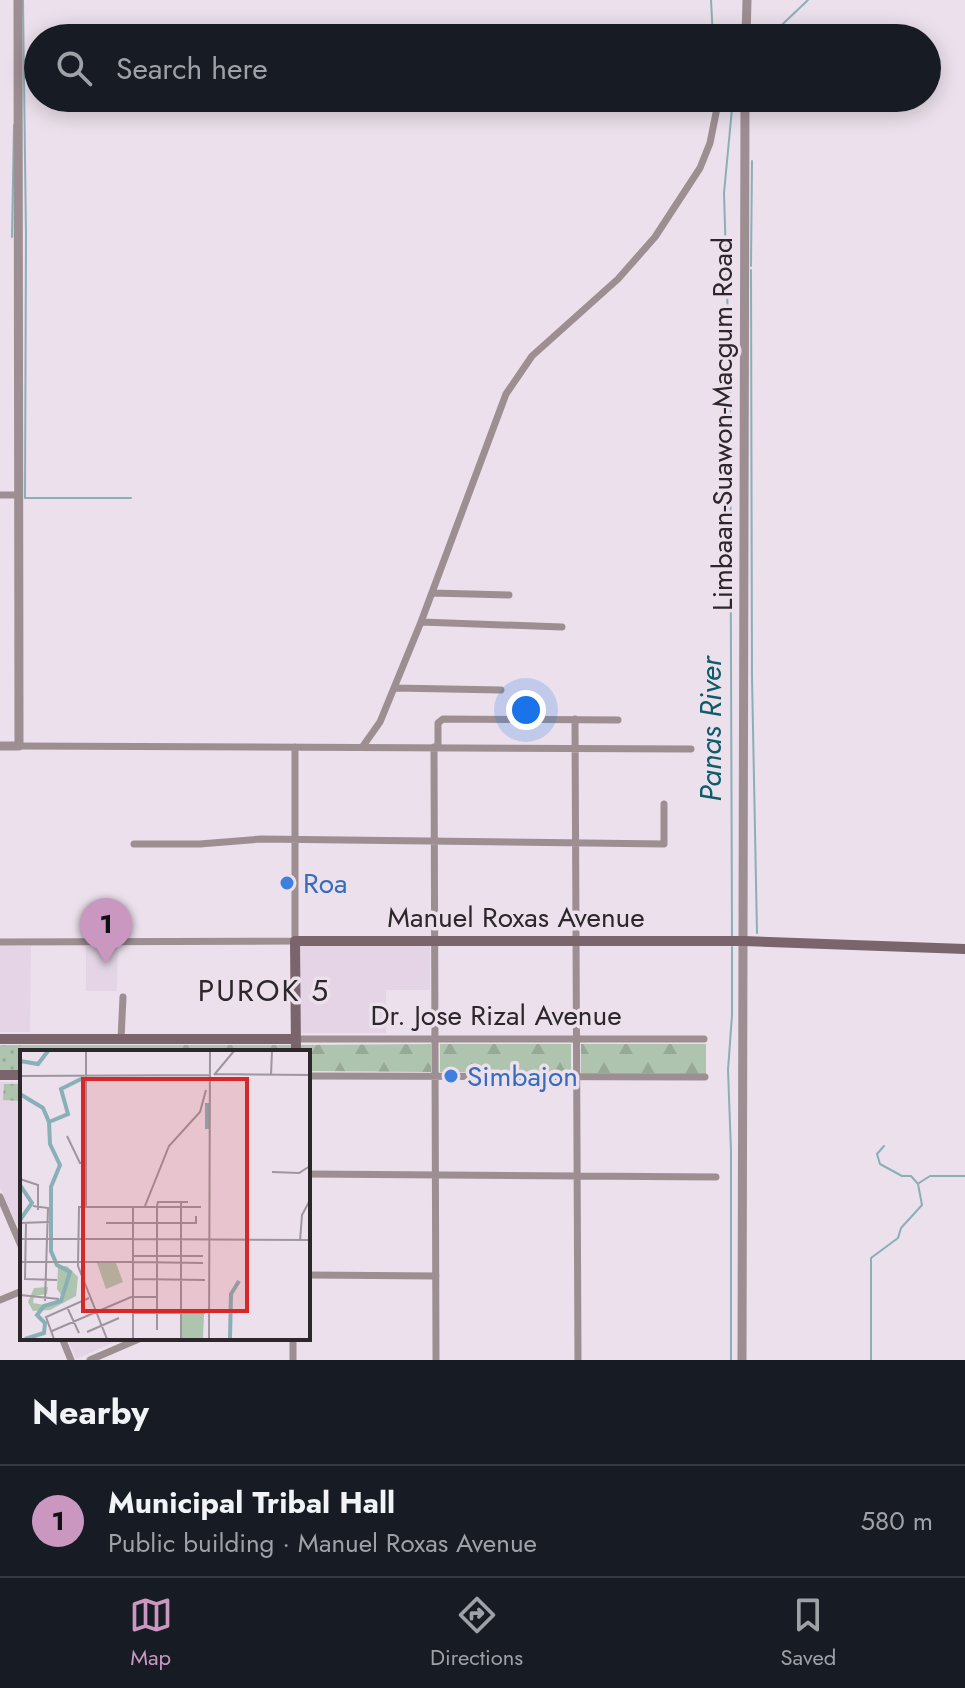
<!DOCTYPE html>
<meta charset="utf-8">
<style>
:root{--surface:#171b24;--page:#242831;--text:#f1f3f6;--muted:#9ea1a6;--line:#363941;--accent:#ca97c1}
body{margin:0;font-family:Jost,sans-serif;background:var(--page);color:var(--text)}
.you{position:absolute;left:526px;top:710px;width:28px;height:28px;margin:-20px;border:6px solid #fff;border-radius:50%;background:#1a73e8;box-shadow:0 0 0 12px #1a73e833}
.badge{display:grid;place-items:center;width:52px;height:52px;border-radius:50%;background:var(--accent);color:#111;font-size:26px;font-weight:700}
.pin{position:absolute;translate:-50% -66px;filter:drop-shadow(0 2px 4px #0008)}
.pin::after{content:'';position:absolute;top:42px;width:28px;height:24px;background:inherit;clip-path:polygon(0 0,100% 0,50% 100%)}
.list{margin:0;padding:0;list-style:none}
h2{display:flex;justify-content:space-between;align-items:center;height:104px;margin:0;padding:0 32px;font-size:34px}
h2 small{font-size:26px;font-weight:400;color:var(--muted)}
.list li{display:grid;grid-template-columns:52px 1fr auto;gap:24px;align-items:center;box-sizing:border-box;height:112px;padding:0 32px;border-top:2px solid var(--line)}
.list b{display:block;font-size:30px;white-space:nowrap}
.list p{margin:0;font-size:26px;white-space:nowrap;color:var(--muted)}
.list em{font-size:26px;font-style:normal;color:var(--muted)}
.icon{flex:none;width:44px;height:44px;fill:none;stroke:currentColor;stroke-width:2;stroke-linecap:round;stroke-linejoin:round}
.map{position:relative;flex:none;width:965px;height:1360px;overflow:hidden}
.search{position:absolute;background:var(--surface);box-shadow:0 4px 20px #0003;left:24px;right:24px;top:24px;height:88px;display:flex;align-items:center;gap:20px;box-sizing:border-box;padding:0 28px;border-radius:44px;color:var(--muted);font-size:30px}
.sheet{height:216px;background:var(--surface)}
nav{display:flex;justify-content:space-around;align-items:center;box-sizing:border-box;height:112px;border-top:2px solid var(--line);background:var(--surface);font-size:22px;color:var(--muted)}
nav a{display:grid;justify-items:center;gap:4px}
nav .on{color:var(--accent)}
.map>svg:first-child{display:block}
</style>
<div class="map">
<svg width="965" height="1360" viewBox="0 0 965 1360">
<defs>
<pattern id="green-dots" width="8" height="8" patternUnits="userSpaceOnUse" patternTransform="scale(2)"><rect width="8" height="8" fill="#afc4af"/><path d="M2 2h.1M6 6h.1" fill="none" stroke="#97a897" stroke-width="1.8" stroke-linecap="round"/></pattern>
<pattern id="forest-firs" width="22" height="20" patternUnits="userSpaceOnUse" patternTransform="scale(2)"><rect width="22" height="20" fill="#afc4af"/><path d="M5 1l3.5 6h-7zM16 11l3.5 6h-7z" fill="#97a897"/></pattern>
</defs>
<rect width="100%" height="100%" fill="#ebe0eb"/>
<!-- built -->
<path fill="#e4d4e5" d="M430 945V990H386V1033H299V946Z
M0 946H31L30 1032H0Z
M86 946H118L117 991H86Z
M0 1082H22V1236L0 1187Z
M67 1338H124L76 1359Z"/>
<!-- green -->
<path fill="url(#green-dots)" d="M0 1045H22L21 1070H0Z
M4 1084H21V1101L3 1100Z"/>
<!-- forest -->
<path fill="url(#forest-firs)" d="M431 1044V1072L308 1071V1052H300V1045Z
M440 1044H571V1073L440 1072Z
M581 1044H706V1074L581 1073Z
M175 1045H291V1052H175Z"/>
<!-- pitch -->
<path fill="#afc4af" d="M22 1045H175V1052H22L21 1070Z"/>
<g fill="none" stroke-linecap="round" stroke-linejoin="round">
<!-- stream -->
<path stroke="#89afb7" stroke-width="2" d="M23 0 26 236 25 498H131
M711 0 713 38
M768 38 808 0
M712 110V98
M12 237 14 125
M751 266 752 161
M751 270 752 677 757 933
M732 936 730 385 724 193 733 98
M919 1183 930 1176H965
M731 1360V1151L728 1070 732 1015V947
M871 1360V1258L898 1238 901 1228 922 1205 918 1184 911 1176H902L880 1164 877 1154 884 1146"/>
<!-- minor -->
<path stroke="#9d8e92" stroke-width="7" d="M735 38 746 24
M0 495H18
M432 593 509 595
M421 622 562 627
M394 688 501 690
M575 719 578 1360
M19 746 691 749
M363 746 380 722 421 622 506 394 532 356 618 279 655 237 700 168 710 143 719 98
M434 747 436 1360
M438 747V723L443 719 618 720
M134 844H200L261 839 664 844V804
M0 942 295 941V747
M121 1039 123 997
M296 1039H704
M308 1076 705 1077
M308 1174 716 1177
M0 1197 22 1248
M308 1275 436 1276
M0 1300 22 1291
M62 1338 71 1360
M90 1360 141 1338
M293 1360V1338"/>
<!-- tertiary -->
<path stroke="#9d8e92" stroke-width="9" d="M746 38 747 0
M0 746H19L18 0
M742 1360 745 98"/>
<!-- secondary -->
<path stroke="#7a656c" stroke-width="10" d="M0 1039H296
M296 1052 295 941H744L965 949
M0 1075H22"/>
</g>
<!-- markers -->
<g fill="#3f7fe0" stroke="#ebe0eb" stroke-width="3">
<circle cx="287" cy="883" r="8"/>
<circle cx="451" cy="1076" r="8"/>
</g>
<g text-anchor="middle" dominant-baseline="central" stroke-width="7" stroke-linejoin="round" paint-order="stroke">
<!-- street labels -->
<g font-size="28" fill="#2b272b" stroke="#ebe0eb">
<text transform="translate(722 424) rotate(-90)">Limbaan-Suawon-Macgum Road</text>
<text x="516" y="917">Manuel Roxas Avenue</text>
<text x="496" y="1015">Dr. Jose Rizal Avenue</text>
</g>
<!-- shop labels -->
<g font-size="28" fill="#366cbe" stroke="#ebe0eb" text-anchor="start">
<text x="303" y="883">Roa</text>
<text x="467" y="1076">Simbajon</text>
</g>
<!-- water labels -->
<g font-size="30" font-style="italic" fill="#0d5c6a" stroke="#ebe0eb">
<text transform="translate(710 729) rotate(-90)">Panas River</text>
</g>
<!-- neighbourhood labels -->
<g font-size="30" letter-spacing="2" fill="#2b272b" stroke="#ebe0eb">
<text x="264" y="990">PUROK 5</text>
</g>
</g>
<!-- overview -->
<g transform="translate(20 1050)">
<rect width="290" height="290" fill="#ebe0eb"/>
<path d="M77 213H96L103 232 86 239Z" fill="#afc4af"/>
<path d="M38 216H47L58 227 56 246 30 260 13 261 8 252 14 238 28 237 27 244 14 246 13 253 30 256 43 248 37 239Z" fill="#afc4af"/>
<path d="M162 264H184L183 289H161Z" fill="#afc4af"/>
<path fill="none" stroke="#89afb7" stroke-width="4" d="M0 11 18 14 28 1M0 44 23 58 29 72 30 94 40 115 31 137V201L37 215 50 222 41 251 24 256 17 265 25 273 24 283 5 289M29 72 48 64 41 39 63 28M187 79V53M0 135 12 153 0 170M210 288 211 244 219 231"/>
<path fill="none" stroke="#9e969e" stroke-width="2" d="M66 1V156M195 24 290 25M194 25 214 1M251 25 252 1M0 26 190 25M47 86 60 113H66M252 122 279 123 290 116M0 129 18 135V160M161 152V289M13 156 28 158 25 251M125 156 149 96 180 62 186 40M137 156V280M137 156 138 152H168M0 173 29 172M6 173 5 229 37 230M86 173H176V166M0 189H113V156M280 191 282 165 290 150M113 206H183M0 212H113V189L290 190M113 229 185 230M0 245 39 249M47 257 59 283M113 263H185M32 281 111 247H137M67 282 99 268M34 289 26 267 69 248M87 289 58 216 59 157H181M113 289V212L183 213M189 289 190 1"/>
<path fill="#d62828" fill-opacity="0.15" stroke="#d62828" stroke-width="4" d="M63 29H227V261H63Z"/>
<rect width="290" height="290" fill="none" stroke="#2b272b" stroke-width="4"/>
</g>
</svg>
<div class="you"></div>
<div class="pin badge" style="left:106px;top:964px">1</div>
<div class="search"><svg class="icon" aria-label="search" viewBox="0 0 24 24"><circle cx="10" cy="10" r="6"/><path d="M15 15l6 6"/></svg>Search here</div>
</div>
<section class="sheet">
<h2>Nearby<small></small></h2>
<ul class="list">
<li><span class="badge">1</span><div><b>Municipal Tribal Hall</b><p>Public building · Manuel Roxas Avenue</p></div><em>580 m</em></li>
</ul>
</section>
<nav>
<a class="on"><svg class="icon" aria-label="map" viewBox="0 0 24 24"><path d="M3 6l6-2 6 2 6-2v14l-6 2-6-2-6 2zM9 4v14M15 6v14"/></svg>Map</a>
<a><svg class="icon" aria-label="directions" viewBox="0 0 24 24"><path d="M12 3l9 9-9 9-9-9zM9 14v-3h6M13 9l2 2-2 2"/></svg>Directions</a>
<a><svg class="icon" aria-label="saved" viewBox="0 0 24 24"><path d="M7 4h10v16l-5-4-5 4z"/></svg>Saved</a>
</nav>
